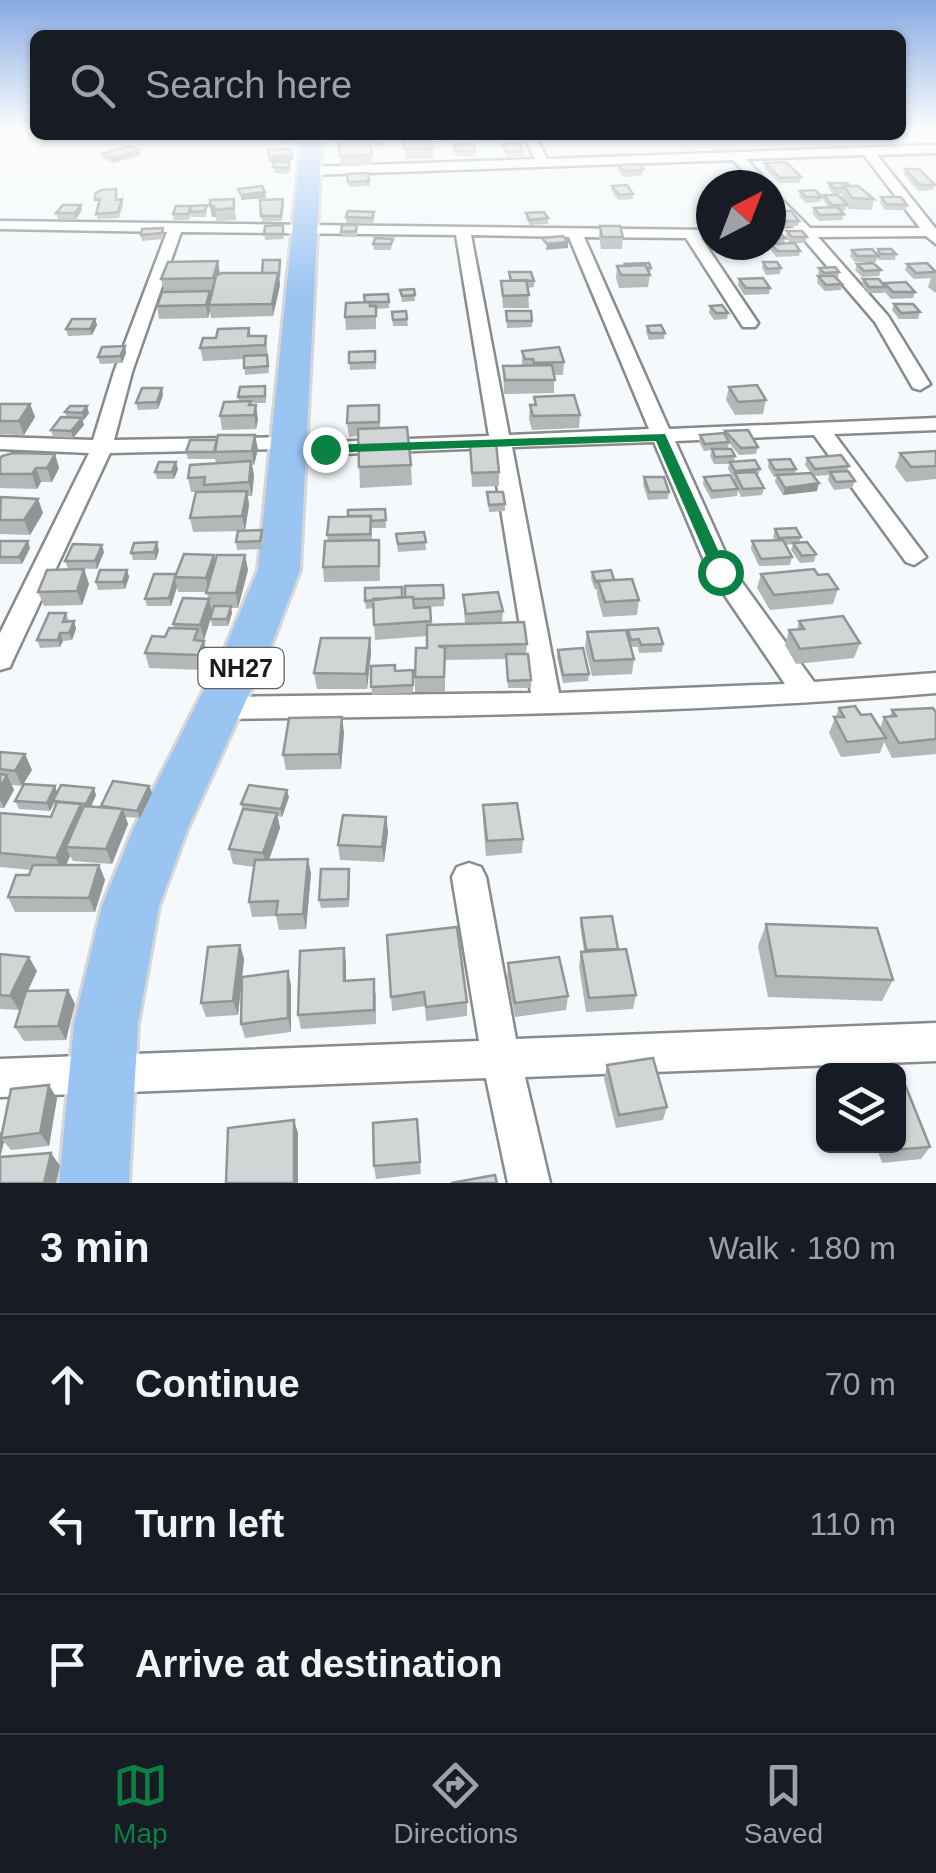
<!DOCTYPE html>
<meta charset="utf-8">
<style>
:root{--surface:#171b24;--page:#20242c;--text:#f1f3f6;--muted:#9ea1a6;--line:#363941;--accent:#0b8043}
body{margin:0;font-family:Arial,sans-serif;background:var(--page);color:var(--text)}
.controls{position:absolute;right:30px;bottom:30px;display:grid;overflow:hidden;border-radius:15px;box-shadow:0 2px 8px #0004}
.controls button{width:90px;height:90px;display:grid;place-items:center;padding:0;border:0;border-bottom:2px solid var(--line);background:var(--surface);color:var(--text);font:50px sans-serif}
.compass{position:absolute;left:696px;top:170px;width:90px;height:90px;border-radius:50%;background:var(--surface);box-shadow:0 2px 8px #0004;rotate:42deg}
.stop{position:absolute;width:30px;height:30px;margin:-22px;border:8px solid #0b8043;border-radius:50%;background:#fff}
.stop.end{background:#0b8043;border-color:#fff;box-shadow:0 2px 10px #0008}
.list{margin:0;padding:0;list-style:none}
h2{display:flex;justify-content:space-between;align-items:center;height:130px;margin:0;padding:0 40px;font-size:42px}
h2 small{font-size:32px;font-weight:400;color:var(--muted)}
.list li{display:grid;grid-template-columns:65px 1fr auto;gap:30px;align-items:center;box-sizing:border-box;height:140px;padding:0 40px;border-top:2px solid var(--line)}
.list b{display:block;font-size:38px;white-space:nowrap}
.list em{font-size:32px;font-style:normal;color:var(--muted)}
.icon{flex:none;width:55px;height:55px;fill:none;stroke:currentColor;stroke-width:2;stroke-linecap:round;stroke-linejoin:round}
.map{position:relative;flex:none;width:936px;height:1183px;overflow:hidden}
.search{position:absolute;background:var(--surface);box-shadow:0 2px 8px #0004;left:30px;right:30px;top:30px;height:110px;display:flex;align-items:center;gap:25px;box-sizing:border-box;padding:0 35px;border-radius:15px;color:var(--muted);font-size:38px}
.sheet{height:550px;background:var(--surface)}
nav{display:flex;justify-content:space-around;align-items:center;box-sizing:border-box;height:140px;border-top:2px solid var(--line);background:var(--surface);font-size:28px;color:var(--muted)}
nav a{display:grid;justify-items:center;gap:5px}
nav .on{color:var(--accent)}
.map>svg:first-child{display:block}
</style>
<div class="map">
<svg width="936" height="1183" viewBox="0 0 936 1183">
<rect width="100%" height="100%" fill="#f5f9fb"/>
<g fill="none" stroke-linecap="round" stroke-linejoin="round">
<!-- minor casing -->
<g stroke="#878b8c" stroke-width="5">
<path id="minor" d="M523 135H535L547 159 936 145V153L877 155 936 229V244L926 236 818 237 888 316 930 384 920 390 913 388 875 322 802 237H771V229L794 228 771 202V189L810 228H920L864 155 746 159 770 185H756L733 160 310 175 303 171 310 167 535 159Z
M0 221 711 230V238H701L758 323 755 327H743L686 238 584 237 669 429 936 418V430L834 434 926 557 914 565 906 562 814 435 675 441 733 570 814 682 936 673V693C699 713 461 716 222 719L212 715 208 708 212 701 222 697 531 693 491 448 290 456 280 449 110 453 13 660 10 667 0 670V633L89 453 0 449V437L93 440 114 372 167 232 0 229ZM181 232 456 235 489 436 301 443 291 437 114 440 132 372ZM471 235 569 237 649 429 509 435ZM654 442 709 572 785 684 559 693 512 447Z
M469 863 481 867 486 877 516 1039 936 1023V1061L525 1077 550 1183H508L486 1078 0 1097V1059L479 1041 452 877 457 867Z"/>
</g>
<!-- trunk casing -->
<g stroke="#d6d6d6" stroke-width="6">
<path id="trunk" d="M302 135H322L300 570 271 646 187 830 159 906 138 1024 129 1183H59L74 1024 102 906 133 830 226 646 258 570Z"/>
</g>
<!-- minor -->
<use href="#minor" fill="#fff" fill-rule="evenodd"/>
<!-- trunk -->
<use href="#trunk" fill="#9ac4f2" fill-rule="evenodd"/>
</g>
<!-- wall -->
<path fill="#b4b7b7" d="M275 135H290L289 143H276Z
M373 135H385L386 145H374Z
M403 140 433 148V158L405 159Z
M339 142 372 155 373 165 341 166Z
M503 144 523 151V156L506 157Z
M454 145 475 151V156H455Z
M102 154 140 155 113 163 103 159Z
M765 163 801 177 800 183H779L764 168Z
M638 164 643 174 640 176 624 177 618 170V165Z
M273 167H290L289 174 274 173Z
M905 169 935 185 933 190 918 191 904 174Z
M368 173 370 186 349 187 347 174Z
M829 183 850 186 874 199 872 210 849 209 841 197 842 194H833L828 188Z
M612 186 633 194V199L618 200 611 191Z
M800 191 822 197 820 202 805 203 799 196Z
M824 195 847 205 845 211H840L844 214 842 220 819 221 812 213 814 208 828 207 823 200Z
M771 196 780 203 779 208 771 209Z
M881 197 907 205 906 210H885L880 203Z
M122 199 123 205 119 218 98 219 96 214 98 205H96Z
M234 199 236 220 216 221V217H212L210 206Z
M260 200 284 205 282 221 262 222Z
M81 205 82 210 76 219H58L56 213Z
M207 205 206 217H191V214L189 220H174L173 214Z
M777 211 799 221 798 226 784 227 776 217Z
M526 213 548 218V224L530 225 526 219Z
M346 217H375L373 224 346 223Z
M283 225 284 239 265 240 264 234Z
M600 226 623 237 622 249H601L599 237Z
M357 231V237H342L341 232Z
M771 231 785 238 784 244 800 251 799 256 776 257 771 250Z
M787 231 807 237 805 243H790L786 237Z
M164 233 163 239 142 241 141 235Z
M393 239 391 250H374L373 244Z
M711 245H731V247H728L727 250H715Z
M738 245H761V248L741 249Z
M878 249 896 254 895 260H879L877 258 876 262H855L850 256 852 250 876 254Z
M280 260V285L273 316 211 318 210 311 208 318 159 319 157 306 211 297 213 290 164 291 161 279 220 274 262 273Z
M763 262 781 268 780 274 766 275 762 268Z
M625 264 651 268 648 287 619 288 616 278 617 266H625Z
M857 264 881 270 879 276 862 277 855 270Z
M907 264 936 271V293L928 287 931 278 914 279 905 270Z
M819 268 839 272 838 278 842 284 841 290 825 291 817 283 818 276H820L818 274Z
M509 272 534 281V287L528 288 529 308H503L501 281 509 280Z
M739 279 770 288 769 294 744 295 738 285Z
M863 279 884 285V283L915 292 913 298 891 299 884 291V293H868L862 285Z
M414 289 415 301 402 302 400 290Z
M388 294 389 308 376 309V329L346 330 345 317 364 302Z
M894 304 920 312 918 319H899L892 310Z
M710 306 728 313 727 319 714 320 709 313Z
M406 311 408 326H393L392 312Z
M506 311 532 321V327L507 328Z
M95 319 97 325 92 335 68 336 66 329Z
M647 326 665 333 664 339 649 340 646 332Z
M249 328 251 336H266L269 373 245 375 244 359 203 361 200 348 216 338Z
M125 346 126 353 122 363 100 364 98 357Z
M375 351 376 369 350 370 349 352Z
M522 351 564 362 563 375H554V393L504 394 503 366H522Z
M729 387 766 400 763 414 735 415 726 400Z
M266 392V403H251L258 419 256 429 222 430 220 416 239 401 238 397Z
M163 395 158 409 138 410 136 403Z
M534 397 580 415 579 428 532 430 529 419 530 405H534Z
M0 404H30L35 417 24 435 0 434Z
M379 405 380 428 411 465 412 485 360 488 358 436 349 437 347 423Z
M65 412 89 413 84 420H82L84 425 73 438 53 437 51 430 66 417Z
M725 431 758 447 756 454 739 455 729 443 728 449 735 456 734 462 760 469 758 476H757L764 488 762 495 741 497 738 490 737 496 711 499 703 484 704 477 733 481 734 478 728 469 729 464H714L710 456 712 450 704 451 699 442 700 435H725Z
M470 444 499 472V486L472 487Z
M258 449 254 465H252L254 475 252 496H248L249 505 245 531 193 532 190 518 206 492H191L188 478 216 463 215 459H188L186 452Z
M936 451V479L906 482 895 467 900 453Z
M55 454 59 468 52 482H41L37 489 0 488V459Z
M807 458 849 466 847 471 855 481 852 488 834 490 828 480 829 475 814 476 817 491 783 495 775 482 776 477H774L768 467 769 460 796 469 795 474 811 473 805 465Z
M178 469 174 479H157L155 472Z
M644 477 669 492 668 499 648 500 643 484Z
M487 492 505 504V511L489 512Z
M38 499 43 513 30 535 0 534V520Z
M385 509 386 528H372V540H379L380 581 324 582 323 567 328 541 327 535Z
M775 529 801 537 799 542 816 554 814 562 800 563 791 550 793 544 786 545 792 557 790 565 759 566 751 549 752 541 775 540 773 537Z
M262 530 263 538 262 549 237 550 236 542Z
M424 532 426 550 398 552 396 534Z
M0 541 30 548 22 564H0Z
M159 550 156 560H133L131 553Z
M104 552 97 569 68 568 65 561Z
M214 555 215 561 245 555 248 570 238 608H231L232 613 228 626H212L211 619 204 640H201L207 656 202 670 149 668 145 653 174 628 173 624 208 599 207 592H178L177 587 171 606H147L145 599 176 574Z
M84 569 89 584 82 605 44 606 38 592Z
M127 570 129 577 125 589 98 590 96 582Z
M592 572 614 580 639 600 637 615 603 617 597 595V589L595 590 591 579Z
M761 574 818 575 838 589 833 604 770 610 757 588Z
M443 585 444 606 414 608 430 607 432 625 465 624 463 595 503 611 502 623 527 644 526 654 531 680V688H508L506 659 445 660V692H415V677L427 648V636L375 640 373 608 366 609 365 601 402 597Z
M66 613 69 621H74L76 629 72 640 63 641 60 647 40 648 37 640Z
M799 621 860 643 854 658 796 664 785 645 789 630H797Z
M628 630 663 644 662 652 639 653 638 647H631L634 659 632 674 592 676 585 647 587 632 627 634Z
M370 638 371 653 367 689H317L314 673Z
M558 650 589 674 588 681 563 683 557 657Z
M371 666 395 671 413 670V693L372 695Z
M839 708 861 715 880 728 884 717H890L892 710 936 713V754L892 758 884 742 880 753 841 757 829 733Z
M344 732 341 769 286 770 283 755Z
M0 752 25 754 32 770 22 786 12 785 14 790 4 808H0Z
M55 786 57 792 96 795 91 807H101L149 786 152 793 140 818 125 817 128 824 112 864 73 861 70 856 66 865H99L105 880 95 912H15L8 897 29 875 31 870 0 867V813L51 817 55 807 54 803 50 811 19 809 15 801Z
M289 797 282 817 277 816 280 828 269 860 308 859 311 874 306 929 279 930 276 916 252 917 249 902 254 867 233 864 229 849 243 811 241 804Z
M483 805 523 839 522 853 486 856 483 820Z
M386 817 388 832 384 862 340 860 338 845Z
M350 876 349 907 321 908 319 900Z
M581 918 618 949 636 995 633 1009 586 1012 579 966 581 952 584 951 580 925Z
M766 924 893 980 882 1001 768 997 758 946Z
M387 935 467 1002V1016L426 1021 425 1006 392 1011Z
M240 945 244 959 238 1015 206 1017 201 1003Z
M0 954 37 971 27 991 68 990 75 1004 66 1040 24 1041 15 1027 23 1001 19 1010 0 1009Z
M346 963V981L376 993V1024L301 1029 298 1015Z
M508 963 568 996 566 1010 515 1017 507 978Z
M291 985V1032L245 1038 241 1024Z
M607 1065 667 1107 663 1120 616 1128 604 1079Z
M57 1098 49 1146 11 1150 4 1142 0 1157 60 1166 0 1183V1132L2 1134Z
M417 1119 421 1174 376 1179 374 1166Z
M876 1146H898L930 1147 921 1159 882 1163Z"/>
<!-- shaded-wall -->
<path fill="#929595" d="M139 150 140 155 113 163 112 158Z
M292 155 293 160 269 162V157Z
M265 192 266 198 241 200V195Z
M81 205 82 210 76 219 75 213Z
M210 206H214L216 217H212Z
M568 242V248L546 250 547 244Z
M218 261 220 273 215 290 213 278Z
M278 273 280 285 273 316 272 304Z
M210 291 212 303 209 305 210 311 208 318 206 305Z
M95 319 97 325 92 335 90 329Z
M125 346 126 353 122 363 120 356Z
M162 388 163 395 158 409 157 402Z
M30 404 35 417 24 435 19 421Z
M256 405 258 419 256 429 254 415Z
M87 406 89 413 84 420 82 413Z
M82 418 84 425 73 438 71 431Z
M255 435 258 449 254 465 252 451Z
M55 454 59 468 52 482 47 468Z
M251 461 254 475 252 496 249 482Z
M176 462 178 469 174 479 172 472Z
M36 468 41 482 37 489 32 474Z
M819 483 817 491 783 495 785 488Z
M247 491 249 505 245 531 242 516Z
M38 499 43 513 30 535 24 520Z
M28 541 30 548 22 564 19 557Z
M157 542 159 550 156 560 154 552Z
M102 545 104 552 97 569 95 561Z
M214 555 217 569 209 592 206 578Z
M245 555 248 570 238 608 236 593Z
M84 569 89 584 82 605 77 591Z
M127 570 129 577 125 589 123 582Z
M175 580 177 587 171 606 169 598Z
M209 599 212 613 204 640 200 625Z
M231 606 232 613 228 626 227 619Z
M74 621 76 629 72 640 69 633Z
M60 633 63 641 60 647 58 640Z
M370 638 371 653 367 689 366 674Z
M204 641 207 656 202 670 198 655Z
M342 717 344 732 341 769 339 754Z
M25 754 32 770 22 786 15 771Z
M0 773 4 781 7 775 14 790 4 808 0 800Z
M55 786 58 794 53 801 54 803 50 811 47 803Z
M149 786 152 793 140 818 137 811Z
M94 788 96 795 89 811 86 804Z
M287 790 289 797 282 817 281 809Z
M81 804 87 819 66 847 70 856 63 873 56 858Z
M123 809 128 824 112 864 106 849Z
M277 813 280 828 266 868 263 853Z
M386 817 388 832 384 862 382 847Z
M308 859 311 874 306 929 303 914Z
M99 865 105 880 95 912 89 898Z
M240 945 244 959 238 1015 233 1001Z
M344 948 346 963V995L344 981Z
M29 957 37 971 19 1010 10 996Z
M288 971 291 985V1032L288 1018Z
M68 990 75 1004 66 1040 58 1026Z
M49 1085 57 1098 49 1146 40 1133Z
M294 1120 298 1133V1183H294Z
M0 1132 4 1137 1 1138 4 1142 0 1158Z
M51 1153 60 1166 56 1183H44Z"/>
<!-- building -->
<path fill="#d1d5d5" stroke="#929595" stroke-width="2.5" d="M275 135H289V138H275Z
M373 135H385L386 139 373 140Z
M430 139 433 148 405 149 403 140Z
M370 141 372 155 340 156 339 142Z
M473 144 475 151H455L454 145Z
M503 144H520L523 151 506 152Z
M130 146 139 150 112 158 102 154Z
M291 149 292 155 269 157 268 150Z
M273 162H289V168L273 167Z
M786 162 801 177 780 178 765 163Z
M638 164 643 169 641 170 624 171 618 165Z
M905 169H919L935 185H920Z
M368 173 369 181 348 182 347 174Z
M829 183H847L850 186H844V188H834Z
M627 185 633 194 619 195 612 186Z
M262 186 265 192 241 195 238 189Z
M844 186H858L874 199 852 198Z
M116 189V200L122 199 118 212 96 214 100 199 95 200V194L101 190Z
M815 190 822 197H806L800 191Z
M824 195H838L847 205H832Z
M771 196H774L780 203H771Z
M881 197H901L907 205 887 204Z
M234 199V208L214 210V206H210V200Z
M283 199 281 216H261L260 200Z
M63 205H81L75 213H56Z
M207 205 205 211 190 212 192 206Z
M176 206H191L188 214H173Z
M837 207 844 214 820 215 814 208Z
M348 211 374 212 372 218 346 217Z
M777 211H791L799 221H785Z
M544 212 548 218 530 220 526 213Z
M283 225V234H264L265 226Z
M342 225H357L356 231 341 232Z
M600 226H620L623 237H602Z
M163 228 162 233 141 235 142 229Z
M771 231H778L785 238 771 239Z
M787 231H802L807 237H792Z
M563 236 568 242 547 244 542 238Z
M375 238 393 239 391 244H373Z
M795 243 800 251H777L772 244Z
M872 249 878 256H857L852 250Z
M878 249H891L896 254H880Z
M263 260H280L279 276 278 273H262Z
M218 261 213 278 161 279 168 262Z
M763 262H777L781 268 767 269Z
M649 263 651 268H647L645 265 626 266 625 264Z
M873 263 881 270 864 271 857 264Z
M927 263 936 272 916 273 907 264Z
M645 265 650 275H621L617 266Z
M835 267 839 272 824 273 819 268Z
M509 272H531L534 281 511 280Z
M222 273H278L272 304 209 305 216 276Z
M818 276H834L842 284 826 285Z
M763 278 770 288H746L739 279Z
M863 279H879L885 287H869Z
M526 280 529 295 503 296 501 281Z
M906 282 915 292H893L884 283Z
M414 289 415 295 402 296 400 290Z
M210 291 206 305 157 306 162 292Z
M388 294 389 302H365L364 295Z
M370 302V306H376V316L345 317 346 303Z
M894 304H913L920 312 901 313Z
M722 305 728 313H716L710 306Z
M406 311 407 319 393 320 392 312Z
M506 311H531L532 321H507Z
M72 319H95L90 329H66Z
M661 325 665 333H650L647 326Z
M249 328 248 336H266L265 345 200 348 203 338H216L218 329Z
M125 346 120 356 98 357 102 347Z
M559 347 564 362 534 363 533 359H525L522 351Z
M375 351V362L349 363V352Z
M267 355 268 366 244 368V356Z
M552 365 555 380H505L503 366Z
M757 385 766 400 738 402 729 387Z
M265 386V396L238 397 240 387Z
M142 388H162L157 402 136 403Z
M574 395 580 415 533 416 530 405H536L534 397Z
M251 401 249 405H256L254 415 220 416 224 402Z
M0 404H30L19 421H0Z
M379 405V422L347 423 348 406Z
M70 406H87L82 413 65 412Z
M61 417 82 418 71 431 51 430Z
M407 427 411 465 359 467 358 429Z
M748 430 758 447 741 448 725 431Z
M724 433 729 442 705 444 700 435Z
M218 435H255L252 451 214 452Z
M190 440H217L215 452H186Z
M496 443 499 472 472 473 470 444Z
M712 449H731L735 456 715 457Z
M936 451V466L911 467 900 453Z
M13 453 55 454 47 468H36L32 474H0V459L2 456Z
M841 455 849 466 815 469 807 458Z
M790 459 796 469 775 470 769 460Z
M755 460 760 469 735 471 730 462Z
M251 461 249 482 204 485 205 477 188 478 190 465Z
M159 462H176L172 472H155Z
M848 471 855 481 836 482 830 472Z
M755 472 764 488 743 489 735 473Z
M811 473 819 483 785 488 777 475Z
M730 475 738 489 712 491 704 477Z
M644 477H664L669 492H649Z
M247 491 242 516 190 518 196 492Z
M487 492H503L505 504 489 505Z
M1 497 38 499 24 520H0Z
M385 509 386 520 371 521V516H348V510Z
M371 516 370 534 327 535 329 517Z
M796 528 801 537 779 538 775 529Z
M262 530 260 541 236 542 238 531Z
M424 532 426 542 398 544 396 534Z
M379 540V566L323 567 325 541Z
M783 540 792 557 761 559 752 541Z
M28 541 19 557H0V541Z
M157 542 154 552 131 553 134 543Z
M807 542 816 554 802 556 793 543Z
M73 544 102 545 95 561H65Z
M184 554 214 555 206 578 175 577Z
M217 555H245L236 593H206Z
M84 569 77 591 38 592 47 570Z
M814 569 818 575 828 574 838 589 774 595 761 574Z
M100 570H127L123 582H96Z
M611 570 614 580 596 582 592 572Z
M154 574H176L169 598 145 599Z
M632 579 639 600 605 602 598 581Z
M443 585 444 598 413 599V597H405V586Z
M402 587V597L365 601V588Z
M498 592 503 611 466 614 463 595Z
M413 597 414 608 430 607 431 621 374 625 373 599Z
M183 598 209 599 200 625 173 624Z
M214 606H231L227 619H210Z
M49 613H66L63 622 74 621 69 633H60L58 640H37Z
M843 616 860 643 800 649 789 630 804 629 799 621Z
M524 622 527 644 438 646 445 648 444 677H415L416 648H427V625Z
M169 628 198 629 194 640 204 641 198 655 145 653 152 636 165 637Z
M658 628 663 644 641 645 639 639 631 640 628 630Z
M626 630 634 659 594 661 587 632Z
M321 638H370L366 674 314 673Z
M583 648 589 674 563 675 558 650Z
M506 654H528L531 680 508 681Z
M395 665V671L413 670V685L371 687V666Z
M855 706 861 715 871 714 886 738 847 742 834 717H844L839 708Z
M933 708 936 713V739L899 743 884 717 896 716 892 710Z
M342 717 339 754 283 755 289 718Z
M0 752 25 754 15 771 0 769Z
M0 774 7 775 0 788Z
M113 781 149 786 137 811 101 806Z
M24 784 55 786 47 803 15 801Z
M61 785 94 788 86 804 53 801Z
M249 785 287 790 281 809 241 804Z
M57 802 81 804 56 858 0 853V813L51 817Z
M517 803 523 839 487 841 483 805Z
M84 806 123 809 106 849 66 847Z
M243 809 277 813 263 853 229 849Z
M343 815 386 817 382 847 338 845Z
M308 859 303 914 276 915 278 901 249 902 255 860Z
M33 865H99L89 898 8 897 16 875H29Z
M321 869H349L348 899 319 900Z
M612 916 618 949 586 950 581 918Z
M766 924 877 928 893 980 776 976Z
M457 927 467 1002 426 1007 424 992 391 997 387 935Z
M240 945 233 1001 201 1003 208 947Z
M344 948V981L374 979V1010L298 1015 300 951Z
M626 949 636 995 589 998 581 952Z
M0 954 29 957 10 996 0 995Z
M559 957 568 996 515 1003 508 963Z
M288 971V1018L241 1024 242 977Z
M68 990 58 1026 15 1027 26 991Z
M653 1058 667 1107 619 1115 607 1065Z
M904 1082 930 1147 891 1150 889 1146H898V1083Z
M49 1085 40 1133 1 1138 11 1089Z
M417 1119 420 1162 374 1166 373 1123Z
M294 1120V1183H226L228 1128Z
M51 1153 44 1183H0V1157Z
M495 1175 497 1183H451Z"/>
<!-- sky -->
<linearGradient id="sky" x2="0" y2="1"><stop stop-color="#87aae2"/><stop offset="0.44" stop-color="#fafcfd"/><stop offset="1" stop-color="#fafcfd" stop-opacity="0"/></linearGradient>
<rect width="936" height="295" fill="url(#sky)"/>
<!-- route -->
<path fill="#0b8043" d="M665 434 728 572 726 575 713 572 656 441 325 453 318 449 325 445Z"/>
<g text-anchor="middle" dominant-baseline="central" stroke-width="10" stroke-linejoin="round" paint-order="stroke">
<!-- shield labels -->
<rect fill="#fff" stroke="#5f6060" stroke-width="2.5" x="198.5" y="648" width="85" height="40" rx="8"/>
<g font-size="25" font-weight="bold" fill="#1a1c1c">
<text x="241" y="668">NH27</text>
</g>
</g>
</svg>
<div class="controls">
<button><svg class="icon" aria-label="layers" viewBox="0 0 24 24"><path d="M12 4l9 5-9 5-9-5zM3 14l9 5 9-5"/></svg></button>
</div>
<svg class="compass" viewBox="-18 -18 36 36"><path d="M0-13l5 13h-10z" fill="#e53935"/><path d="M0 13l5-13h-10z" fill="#9ea1a6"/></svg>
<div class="stop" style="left:720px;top:572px"></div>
<div class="stop end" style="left:325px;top:449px"></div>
<div class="search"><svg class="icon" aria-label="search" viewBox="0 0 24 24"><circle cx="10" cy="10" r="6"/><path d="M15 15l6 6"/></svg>Search here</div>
</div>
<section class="sheet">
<h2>3 min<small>Walk · 180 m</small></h2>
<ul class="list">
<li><svg class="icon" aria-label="ahead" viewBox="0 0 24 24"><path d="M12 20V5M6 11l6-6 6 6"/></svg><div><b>Continue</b></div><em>70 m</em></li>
<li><svg class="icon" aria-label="left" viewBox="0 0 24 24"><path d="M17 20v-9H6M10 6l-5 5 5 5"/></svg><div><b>Turn left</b></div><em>110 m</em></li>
<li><svg class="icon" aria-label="arrive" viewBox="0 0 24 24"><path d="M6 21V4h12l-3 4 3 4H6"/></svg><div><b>Arrive at destination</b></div></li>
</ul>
</section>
<nav>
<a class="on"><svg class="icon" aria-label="map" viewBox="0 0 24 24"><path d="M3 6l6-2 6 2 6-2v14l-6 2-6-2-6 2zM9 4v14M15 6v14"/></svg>Map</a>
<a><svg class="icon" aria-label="directions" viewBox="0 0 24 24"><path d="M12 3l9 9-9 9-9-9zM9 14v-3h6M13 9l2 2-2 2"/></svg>Directions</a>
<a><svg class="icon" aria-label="saved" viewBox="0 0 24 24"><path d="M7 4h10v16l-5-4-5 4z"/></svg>Saved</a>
</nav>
